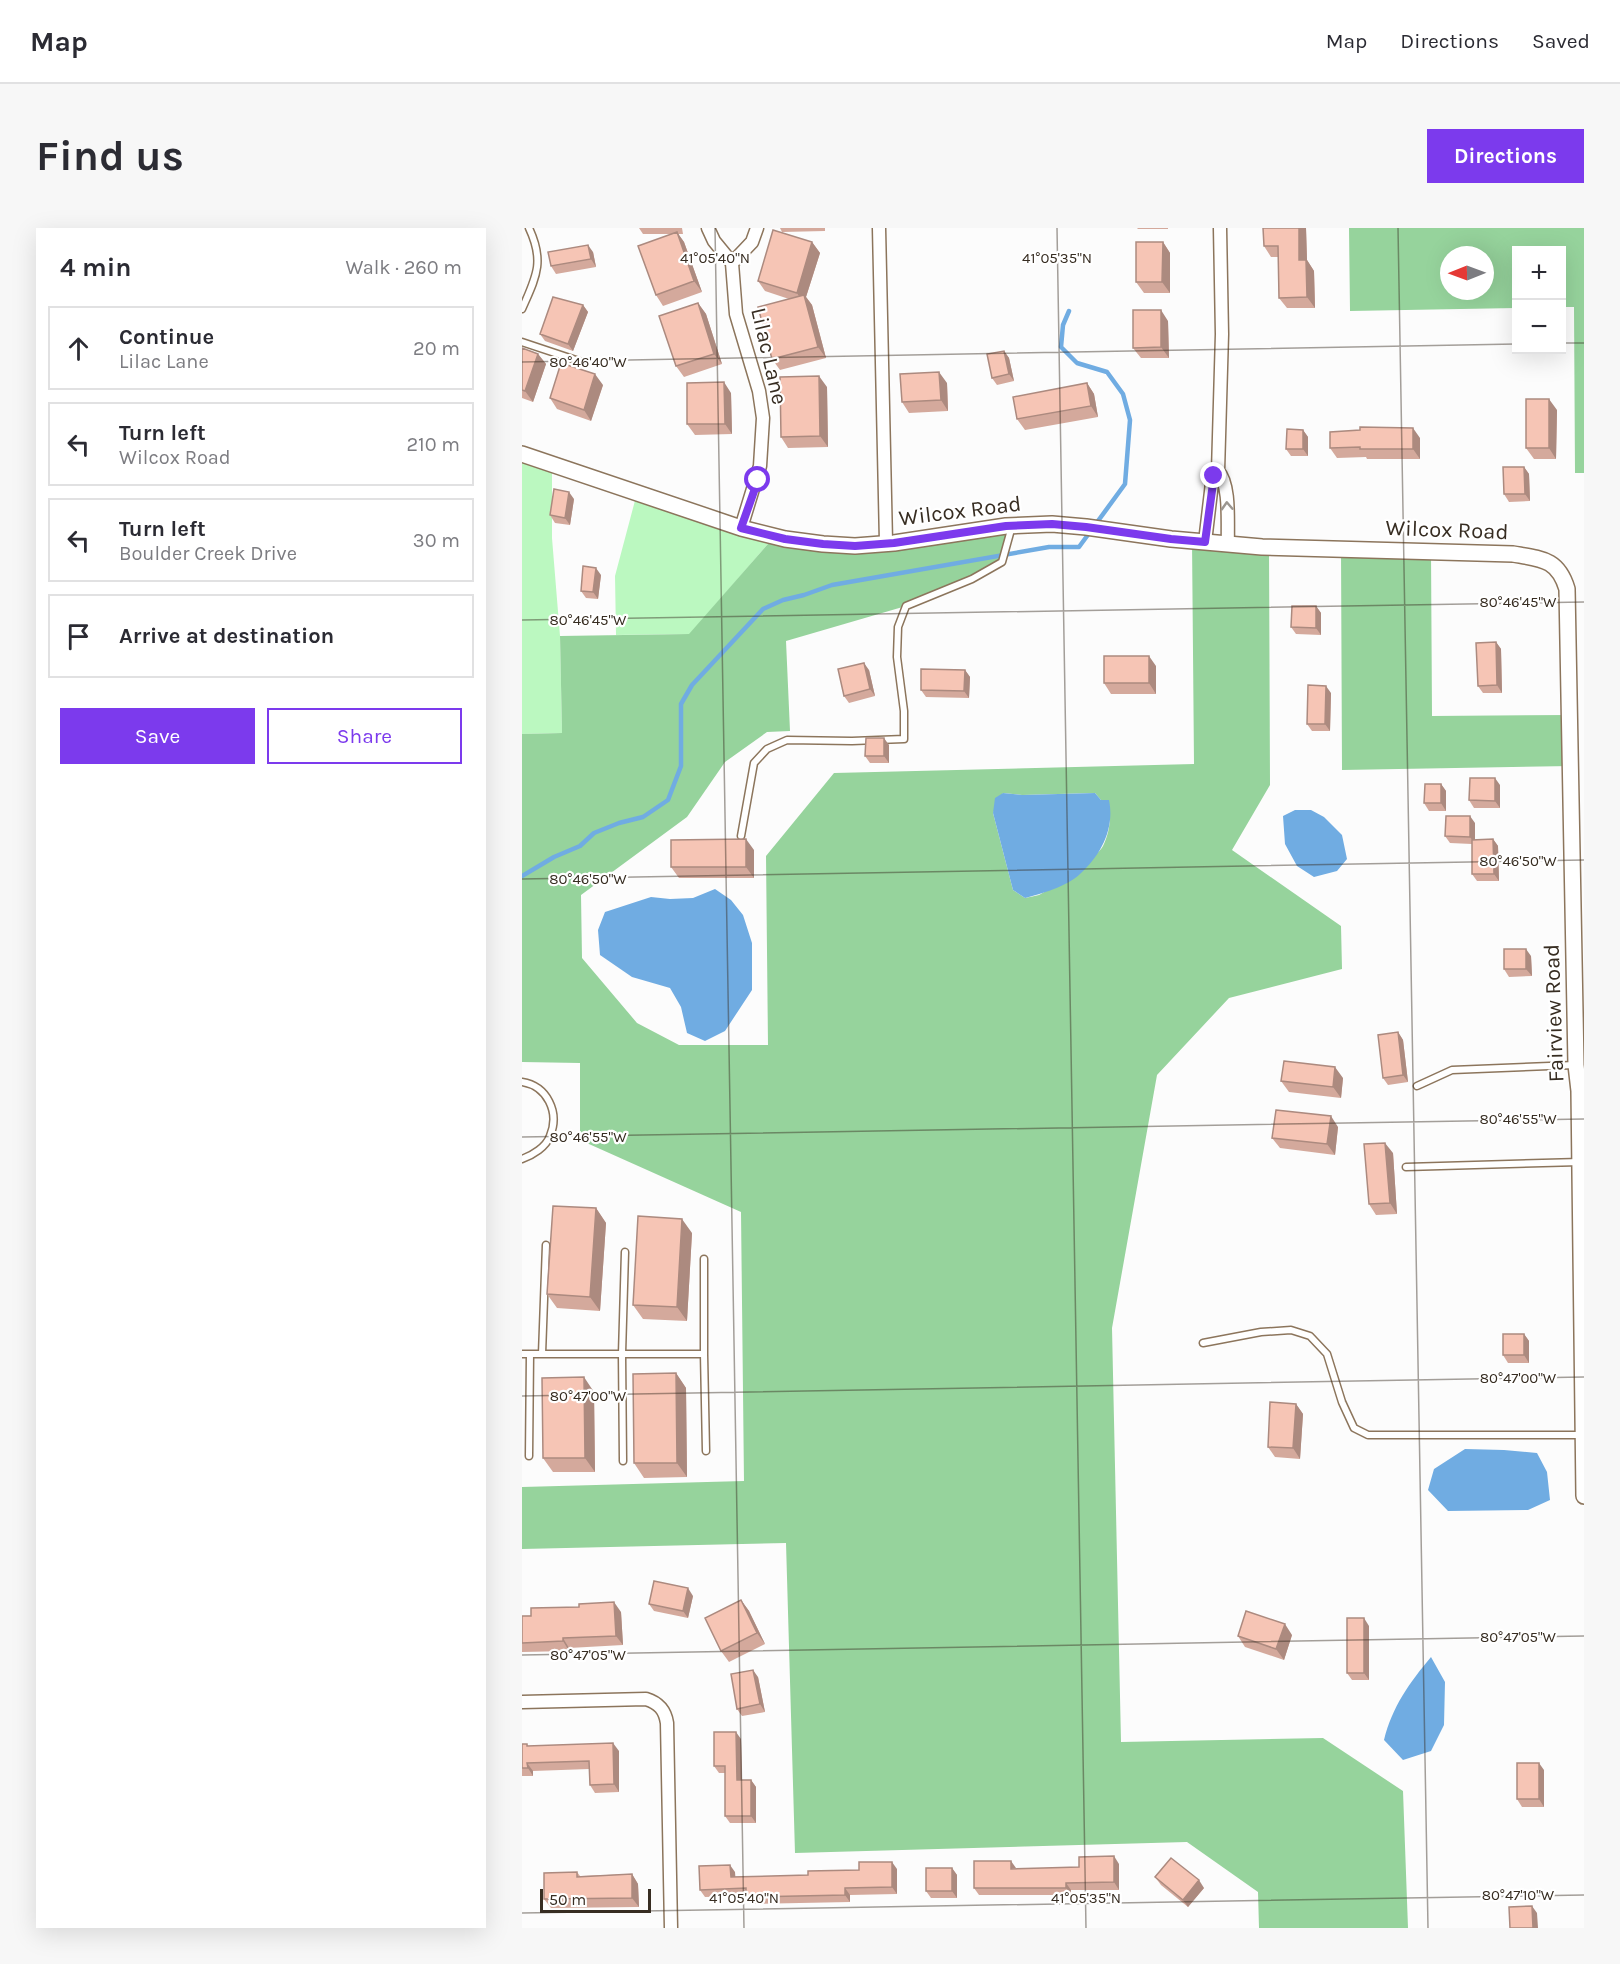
<!DOCTYPE html>
<meta charset="utf-8">
<style>
:root{--surface:#fff;--page:#f7f7f7;--text:#2b2b33;--muted:#7c7c81;--line:#e1e1e2;--accent:#7c3aed}
body{margin:0;font-family:Karla,sans-serif;background:var(--page);color:var(--text)}
.controls{position:absolute;right:18px;top:18px;display:grid;overflow:hidden;border-radius:0px;box-shadow:0 6px 24px #0002}
.controls button{width:54px;height:54px;display:grid;place-items:center;padding:0;border:0;border-bottom:2px solid var(--line);background:var(--surface);color:var(--text);font:30px sans-serif}
.compass{position:absolute;left:918px;top:18px;width:54px;height:54px;border-radius:50%;background:var(--surface);box-shadow:0 6px 24px #0002;rotate:269deg}
.scale{position:absolute;left:18px;bottom:15px;width:111px;box-sizing:border-box;padding-left:6px;border:3px solid #372d22;border-top:0;font-size:16px;line-height:21px;white-space:nowrap;color:#372d22;-webkit-text-stroke:4px #fff;paint-order:stroke}
.stop{position:absolute;width:18px;height:18px;margin:-14px;border:4px solid #7c3aed;border-radius:50%;background:#fff}
.stop.end{background:#7c3aed;border-color:#fff;box-shadow:0 2px 6px #0008}
.list{margin:0;padding:0;list-style:none}
h2{display:flex;justify-content:space-between;align-items:center;height:78px;margin:0;padding:0 24px;font-size:26px}
h2 small{font-size:20px;font-weight:400;color:var(--muted)}
.list li{display:grid;grid-template-columns:39px 1fr auto;gap:18px;align-items:center;box-sizing:border-box;height:84px;margin:0 12px 12px;padding:0 12px;border:2px solid var(--line);border-radius:0px}
.list b{display:block;font-size:22px;white-space:nowrap}
.list p{margin:0;font-size:20px;white-space:nowrap;color:var(--muted)}
.list em{font-size:20px;font-style:normal;color:var(--muted)}
.actions{display:flex;gap:12px;padding:18px 24px}
.actions a{flex:1;padding:14px 0;border:2px solid var(--accent);border-radius:0px;text-align:center;font-size:21px;color:var(--accent)}
.actions .main{background:var(--accent);color:#fff}
.icon{flex:none;width:33px;height:33px;fill:none;stroke:currentColor;stroke-width:2;stroke-linecap:round;stroke-linejoin:round}
.map{position:relative;flex:none;width:1062px;height:1700px;overflow:hidden;border-radius:0px}
header{display:flex;align-items:center;gap:36px;box-sizing:border-box;height:84px;padding:0 30px;background:var(--surface);border-bottom:2px solid var(--line)}
header strong{font-size:28px}
nav{display:flex;gap:33px;margin-inline-start:auto;font-size:21px}
.intro{display:flex;align-items:center;justify-content:space-between;box-sizing:border-box;height:144px;padding:0 36px}
h1{margin:0;font-size:42px}
.button{padding:15px 27px;border-radius:0px;background:var(--accent);color:#fff;font-size:21px;font-weight:700}
main{display:flex;gap:36px;padding:0 36px}
aside{flex:1;background:var(--surface);border-radius:0px;box-shadow:0 6px 24px #0002}
.map>svg:first-child{display:block}
</style>
<header>
<strong>Map</strong>
<nav><a>Map</a><a>Directions</a><a>Saved</a></nav>
</header>
<div class="intro"><h1>Find us</h1><a class="button">Directions</a></div>
<main>
<aside>
<h2>4 min<small>Walk · 260 m</small></h2>
<ul class="list">
<li><svg class="icon" aria-label="ahead" viewBox="0 0 24 24"><path d="M12 20V5M6 11l6-6 6 6"/></svg><div><b>Continue</b><p>Lilac Lane</p></div><em>20 m</em></li>
<li><svg class="icon" aria-label="left" viewBox="0 0 24 24"><path d="M17 20v-9H6M10 6l-5 5 5 5"/></svg><div><b>Turn left</b><p>Wilcox Road</p></div><em>210 m</em></li>
<li><svg class="icon" aria-label="left" viewBox="0 0 24 24"><path d="M17 20v-9H6M10 6l-5 5 5 5"/></svg><div><b>Turn left</b><p>Boulder Creek Drive</p></div><em>30 m</em></li>
<li><svg class="icon" aria-label="arrive" viewBox="0 0 24 24"><path d="M6 21V4h12l-3 4 3 4H6"/></svg><div><b>Arrive at destination</b></div></li>
</ul>
<div class="actions"><a class="main">Save</a><a>Share</a></div>
</aside>
<div class="map">
<svg width="1062" height="1700" viewBox="0 0 1062 1700">
<rect width="100%" height="100%" fill="#fcfcfc"/>
<!-- green -->
<path fill="#bbf8c0" d="M0 226 30 236V310L38 408 40 505 0 506Z
M115 265 252 309 168 406 94 407 93 348Z"/>
<!-- forest -->
<path fill="#96d39c" fill-rule="evenodd" d="M827 0H1062V245H1053L1052 79H1040V22H994V80L828 83ZM927 27H963V63H927Z
M490 297 480 334 384 378 264 413 268 503 245 504 203 534 165 589 59 667 60 730 115 795 157 817H246L244 628 312 545 672 536 670 313 747 319 748 557 710 622 819 698 820 741 707 770 635 847 590 1100 599 1514 801 1510 881 1563 886 1700H737L736 1664 665 1614 273 1625 264 1315 0 1321V1259L222 1253 219 984 58 912V835L0 834V506L40 505 38 408 167 406 252 309 301 316ZM481 565 500 567 573 565 579 572H586C590 586 588 604 581 618 576 629 530 661 517 667 513 668 508 669 503 670L491 662 471 585Z
M819 322 909 324 910 488 1048 487 1049 538 820 542Z"/>
<!-- water -->
<path fill="#70ace2" d="M481 565 500 567 573 565 579 572H587C593 600 579 627 558 646 546 658 519 666 503 670L491 662 471 585 473 570Z
M773 582H789L802 589 820 607 825 631 815 643 792 649 775 638 763 616 761 588Z
M193 661 209 672 221 687 230 715V762L203 803 183 813 165 805 159 779 148 760 110 749 78 727 76 702 83 684 129 669 148 671 171 670Z
M943 1221 982 1222 1015 1225 1025 1244 1028 1272 1006 1282 926 1283 906 1262 912 1241Z
M909 1429 923 1454 922 1497 909 1523 881 1532 862 1512C870 1479 888 1454 909 1429Z"/>
<g fill="none" stroke-linecap="round" stroke-linejoin="round">
<!-- stream -->
<path stroke="#70ace2" stroke-width="4.5" d="M0 648 32 629 58 618 72 605 97 595 121 589 146 572 159 538V476L170 457 241 381 261 372 282 367 310 357 527 319H557L603 256 608 192 601 166 585 144 555 135 539 119 541 97 547 83"/>
<!-- service casing -->
<g stroke="#8c755c" stroke-width="9">
<path id="service" d="M0 81C14 49 23 34 7 0
M0 114 60 134
M219 608 232 535 245 521 265 512 330 513 382 511V483L375 429 376 399 384 378 450 351 480 334 490 298
M0 854C25 858 38 884 28 908 24 919 11 927 0 931
M895 858 930 842 1053 837
M884 939 1058 934
M681 1115 739 1104 769 1102 788 1108 805 1126 820 1174 832 1200 846 1207H1061
M0 1126H182L184 1223
M20 1126 24 1017
M182 1126V1031
M7 1228 8 1126
M101 1233 100 1126 103 1024"/>
</g>
<!-- minor casing -->
<g stroke="#8c755c" stroke-width="15">
<path id="minor" d="M186 0 192 13 210 35 214 86 237 163 241 190 238 238 219 300
M357 0 364 314
M210 35 230 14 235 0
M696 243C709 257 705 297 706 316
M683 314 690 255 696 243 700 106 698 0
M0 1474 124 1471C137 1475 143 1482 145 1495L149 1700"/>
</g>
<!-- tertiary casing -->
<g stroke="#8c755c" stroke-width="18">
<path id="tertiary" d="M0 226 219 300 263 311 301 316 333 318 372 315 484 298 530 296 564 299 649 311 740 319 991 326C1020 331 1036 331 1045 361L1054 837 1057 863 1062 1268"/>
</g>
<!-- service -->
<use href="#service" stroke="#fff" stroke-width="6"/>
<!-- minor -->
<use href="#minor" stroke="#fff" stroke-width="12"/>
<!-- tertiary -->
<use href="#tertiary" stroke="#fff" stroke-width="15"/>
</g>
<!-- wall -->
<path fill="#d4a99c" d="M117 0H160L161 6H156L162 14 180 64 141 78 134 67 149 6H121Z
M258 0H303V3L260 4Z
M615 0H646V1H616Z
M741 0H784L785 32 792 43 793 80H765L757 70 756 29H749L742 18Z
M290 14 298 25 284 69 290 77 304 130 258 142 250 131 267 71 243 63 236 53Z
M641 14 648 25V65H622L614 54Z
M71 24 74 39 34 46 29 38Z
M176 75 184 86 200 136 162 149 154 138Z
M61 77 66 84 51 123 23 113 18 106Z
M646 93 647 130H619L611 120Z
M0 120 16 126 24 136 11 174 0 170Z
M482 123 487 130 492 153 475 157 470 150Z
M425 155 426 183 387 185 380 174Z
M565 155 572 166 576 189 503 202 495 191Z
M81 157 69 193 35 181 28 170Z
M305 159 306 219 266 220 259 209Z
M209 165 210 206 173 207 165 196Z
M1035 182 1034 231H1012L1004 220Z
M781 202 786 209V228H769L764 221Z
M898 210V231H845L844 229 815 230 808 220Z
M1002 239 1007 246 1008 273 987 274 982 266Z
M52 271 48 297 33 295 28 287Z
M79 347 76 371 64 370 59 363Z
M794 378 799 385V407L774 406 769 399Z
M974 414 979 421 980 465H961L956 458Z
M634 438V466H589L582 455Z
M347 442 353 468 327 475 322 468Z
M443 442 448 449 447 470 404 469 399 462Z
M809 465 808 503H790L785 496Z
M367 517V535H348L343 528Z
M919 556 924 563V583H907L902 575Z
M978 557V580H952L947 572Z
M953 595V612L971 611 976 618 977 653H955L950 646V616L928 615 923 608Z
M232 622V650H157L149 639Z
M1009 728 1010 748 987 749 982 741Z
M876 804 881 812 886 854 866 857 861 850Z
M821 850 819 870 767 864 759 853Z
M816 899 813 927 758 920 750 910Z
M871 925 875 986 854 987 847 976Z
M74 980 84 995 78 1083 35 1080 25 1066Z
M170 1005 165 1093 121 1091 111 1077Z
M1002 1106 1007 1113V1135H986L981 1127Z
M154 1145 164 1160 165 1249 122 1250 112 1235Z
M72 1164 73 1244H31L21 1230Z
M774 1176 781 1186 778 1231 753 1229 746 1219Z
M171 1368 166 1390 132 1383 127 1376Z
M219 1372 227 1383 243 1416 207 1434 199 1423Z
M99 1384 101 1417 47 1420V1423L0 1424V1388Z
M847 1398V1452H830L825 1445Z
M770 1407 762 1432 723 1419 716 1408Z
M236 1449 243 1484 220 1488 215 1481Z
M219 1511 220 1552H229L234 1559V1595H208L203 1588V1545H197L192 1538Z
M0 1516H5L6 1518 97 1523V1564L73 1565 68 1557 67 1541 11 1543V1548H0Z
M1022 1542V1579H1000L995 1571Z
M597 1636V1662H549V1667H457L452 1660 494 1641 557 1639Z
M430 1640 435 1647V1670H409L404 1663Z
M375 1641V1666L328 1667V1674L229 1676 224 1668 183 1669 178 1662 213 1644V1649L286 1647Z
M55 1644 58 1648 110 1646 116 1656 117 1679 29 1680 22 1671Z
M633 1649 682 1660 666 1679 639 1657Z"/>
<!-- shaded-wall -->
<path fill="#ac8a7f" d="M777 0H784L785 32 792 43 793 80 785 69 777 32Z
M155 4 162 14 180 64 172 53Z
M290 14 298 25 284 69 290 77 304 130 296 119 282 76 275 65Z
M641 14 648 25V65L640 54Z
M66 17 71 24 74 39 69 31Z
M176 75 184 86 200 136 192 126Z
M61 77 66 84 51 123 46 116Z
M639 82 646 93 647 130 639 119Z
M482 123 487 130 492 153 487 146Z
M16 126 24 136 11 174 3 163Z
M417 144 425 155 426 183 419 172Z
M73 146 81 157 69 193 62 182Z
M297 148 305 159 306 219 298 208Z
M202 154 209 165 210 206 203 196Z
M565 155 572 166 576 189 569 178Z
M1027 171 1035 182 1034 231 1027 220Z
M891 200 898 210V231L891 221Z
M781 202 786 209V228L781 221Z
M1002 239 1007 246 1008 273 1003 266Z
M47 264 52 271 48 297 43 290Z
M74 340 79 347 76 371 71 364Z
M794 378 799 385V407L794 400Z
M974 414 979 421 980 465 975 457Z
M627 428 634 438V466L627 455Z
M342 435 347 442 353 468 348 461Z
M443 442 448 449 447 470 442 463Z
M804 458 809 465 808 503 803 496Z
M362 510 367 517V535L362 528Z
M973 550 978 557V580L973 573Z
M919 556 924 563V583L919 575Z
M948 588 953 595V616L948 609Z
M224 611 232 622V650L224 639Z
M971 611 976 618 977 653 972 646Z
M1004 721 1009 728 1010 748 1004 741Z
M876 804 881 812 886 854 881 847Z
M813 839 821 850 819 870 811 859Z
M809 888 816 899 813 927 805 916Z
M863 915 871 925 875 986 868 975Z
M74 980 84 995 78 1083 68 1069Z
M160 991 170 1005 165 1093 155 1079Z
M1002 1106 1007 1113V1135L1002 1127Z
M154 1145 164 1160 165 1249 155 1235Z
M62 1149 72 1164 73 1244 63 1230Z
M774 1176 781 1186 778 1231 771 1220Z
M166 1360 171 1368 166 1390 161 1383Z
M219 1372 227 1383 243 1416 235 1405Z
M92 1374 99 1384 101 1417 94 1408Z
M842 1390 847 1398V1452L842 1445Z
M763 1396 770 1407 762 1432 754 1421Z
M41 1410 47 1420V1423L41 1413Z
M231 1442 236 1449 243 1484 238 1476Z
M214 1504 219 1511 220 1559 215 1552Z
M91 1515 97 1523V1564L92 1556Z
M5 1535 11 1543V1548L6 1540Z
M1017 1535 1022 1542V1579L1017 1571Z
M229 1552 234 1559V1595L229 1588Z
M592 1628 597 1636V1662L592 1654Z
M489 1633 494 1640 489 1641Z
M370 1634 375 1641V1666L370 1659Z
M208 1637 213 1644 214 1657 209 1649Z
M430 1640 435 1647V1670L430 1663Z
M110 1646 116 1656 117 1679 110 1670Z
M677 1652 682 1660 666 1679 661 1672Z
M544 1655 549 1662V1667L544 1660Z
M323 1660 328 1667V1674L323 1667Z
M1010 1678 1015 1685 1016 1700H1011Z"/>
<!-- building -->
<path fill="#f6c5b5" stroke="#ac8a7f" stroke-width="1.5" d="M741 0H777V32H784L785 69 757 70 756 18H742Z
M251 2 290 14 275 65 236 53Z
M155 4 172 53 134 67 116 18Z
M614 14H641L640 54H614Z
M66 17 69 31 29 38 26 24Z
M282 67 296 119 250 131 236 79Z
M31 69 61 77 46 116 18 106Z
M176 75 192 126 154 138 137 88Z
M611 82H639V119L611 120Z
M0 120 16 126 3 163 0 162Z
M482 123 487 146 470 150 465 126Z
M39 135 73 146 62 182 28 170Z
M417 144 419 172 380 174 378 146Z
M297 148 298 208 259 209 258 149Z
M202 154 203 196H165V155Z
M565 155 569 178 495 191 491 169Z
M1004 171H1027V220H1004Z
M838 199 891 200V221H838V219L808 220V204L838 202Z
M765 201 781 202V221H764Z
M981 239H1002L1003 266H982Z
M32 261 47 264 43 290 28 287Z
M61 338 74 340 71 364 59 363Z
M770 378H794V400L769 399Z
M974 414 975 457 956 458 954 415Z
M582 428H627V455H582Z
M342 435 348 461 322 468 316 441Z
M399 441 443 442 442 463 399 462Z
M786 457 804 458 803 496H785Z
M344 510H362V528H343Z
M948 550H973V573L947 572Z
M903 556H919V575H902Z
M924 588H948V609L923 608Z
M224 611V639H149V612Z
M971 611 972 646H950V612Z
M982 721H1004V741H982Z
M876 804 881 847 861 850 856 807Z
M762 833 813 839 811 859 759 853Z
M754 882 809 888 805 916 750 910Z
M863 915 868 975 847 976 842 916Z
M31 978 74 980 68 1069 25 1066Z
M116 988 160 991 155 1079 111 1077Z
M981 1106H1002V1127H981Z
M154 1145 155 1235H112L111 1146Z
M62 1149 63 1230H21L20 1150Z
M748 1174 774 1176 771 1220 746 1219Z
M132 1353 166 1360 161 1383 127 1376Z
M219 1372 235 1405 199 1423 183 1390Z
M92 1374 94 1408 41 1410V1413L0 1415V1388H9V1380L57 1379V1376Z
M724 1383 763 1396 754 1421 716 1408Z
M825 1390H842V1445H825Z
M231 1442 238 1476 215 1481 209 1446Z
M192 1504H214L215 1552H229V1588H203V1538H192Z
M91 1515 92 1556 68 1557 67 1533 5 1535 6 1540H0V1516H5V1518Z
M995 1535H1017V1571H995Z
M592 1628V1654L544 1655V1660H452V1633H489V1641L557 1639V1629Z
M649 1630 677 1652 661 1672 633 1649Z
M337 1634H370V1659L323 1660V1667L224 1669V1660L178 1662 177 1638 208 1637 209 1649 286 1647V1643L337 1642Z
M404 1640H430V1663H404Z
M55 1644V1649L110 1646V1670L22 1671V1645Z
M1010 1678 1011 1700H988L987 1679Z"/>
<!-- one-way arrows -->
<defs><path id="oneway-chevron" d="M-2-3.5L2.5 0L-2 3.5" fill="none" stroke-width="1.6" stroke-linecap="round" stroke-linejoin="round" transform="scale(1.5)"/></defs>
<use stroke="#9b9690" href="#oneway-chevron" transform="translate(705 278) rotate(-93)"/>
<g fill="none" stroke-linecap="round" stroke-linejoin="round">
<!-- route -->
<path stroke="#7c3aed" stroke-width="8" d="M236 252 219 300 263 311 301 316 333 318 372 315 484 298 530 296 564 299 649 311 683 314 692 248"/>
</g>
<!-- ticks -->
<path fill="none" stroke="#372d22" stroke-width="1.5" stroke-opacity="0.45" d="M193 0 222 1700M535 0 564 1700M876 0 906 1700M1040 115H1062M0 134 994 116M0 392 1062 374M0 651 1062 632M0 909 1062 891M0 1168 1062 1149M0 1427 1062 1408M0 1685 1062 1667"/>
<g text-anchor="middle" dominant-baseline="central" stroke-width="4.5" stroke-linejoin="round" paint-order="stroke">
<!-- street labels -->
<g font-size="22" fill="#372d22" stroke="#fff">
<text transform="translate(247 128) rotate(77)">Lilac Lane</text>
<text transform="translate(438 283) rotate(-7)">Wilcox Road</text>
<text transform="translate(925 302) rotate(2)">Wilcox Road</text>
<text transform="translate(1032 785) rotate(-92)">Fairview Road</text>
</g>
</g>
<g font-size="15" text-anchor="middle" fill="#372d22" stroke="#fff" stroke-width="4.5" stroke-linejoin="round" paint-order="stroke">
<text x="193" y="35">41°05'40"N</text>
<text x="535" y="35">41°05'35"N</text>
<text x="66" y="139">80°46'40"W</text>
<text x="996" y="379">80°46'45"W</text>
<text x="66" y="397">80°46'45"W</text>
<text x="996" y="638">80°46'50"W</text>
<text x="66" y="656">80°46'50"W</text>
<text x="996" y="896">80°46'55"W</text>
<text x="66" y="914">80°46'55"W</text>
<text x="996" y="1155">80°47'00"W</text>
<text x="66" y="1173">80°47'00"W</text>
<text x="996" y="1414">80°47'05"W</text>
<text x="66" y="1432">80°47'05"W</text>
<text x="996" y="1672">80°47'10"W</text>
<text x="222" y="1675">41°05'40"N</text>
<text x="564" y="1675">41°05'35"N</text>
</g>
</svg>
<div class="controls">
<button>+</button>
<button>−</button>
</div>
<svg class="compass" viewBox="-18 -18 36 36"><path d="M0-13l5 13h-10z" fill="#e53935"/><path d="M0 13l5-13h-10z" fill="#7c7c81"/></svg>
<div class="scale">50 m</div>
<div class="stop" style="left:236px;top:252px"></div>
<div class="stop end" style="left:692px;top:248px"></div>
</div>
</main>
